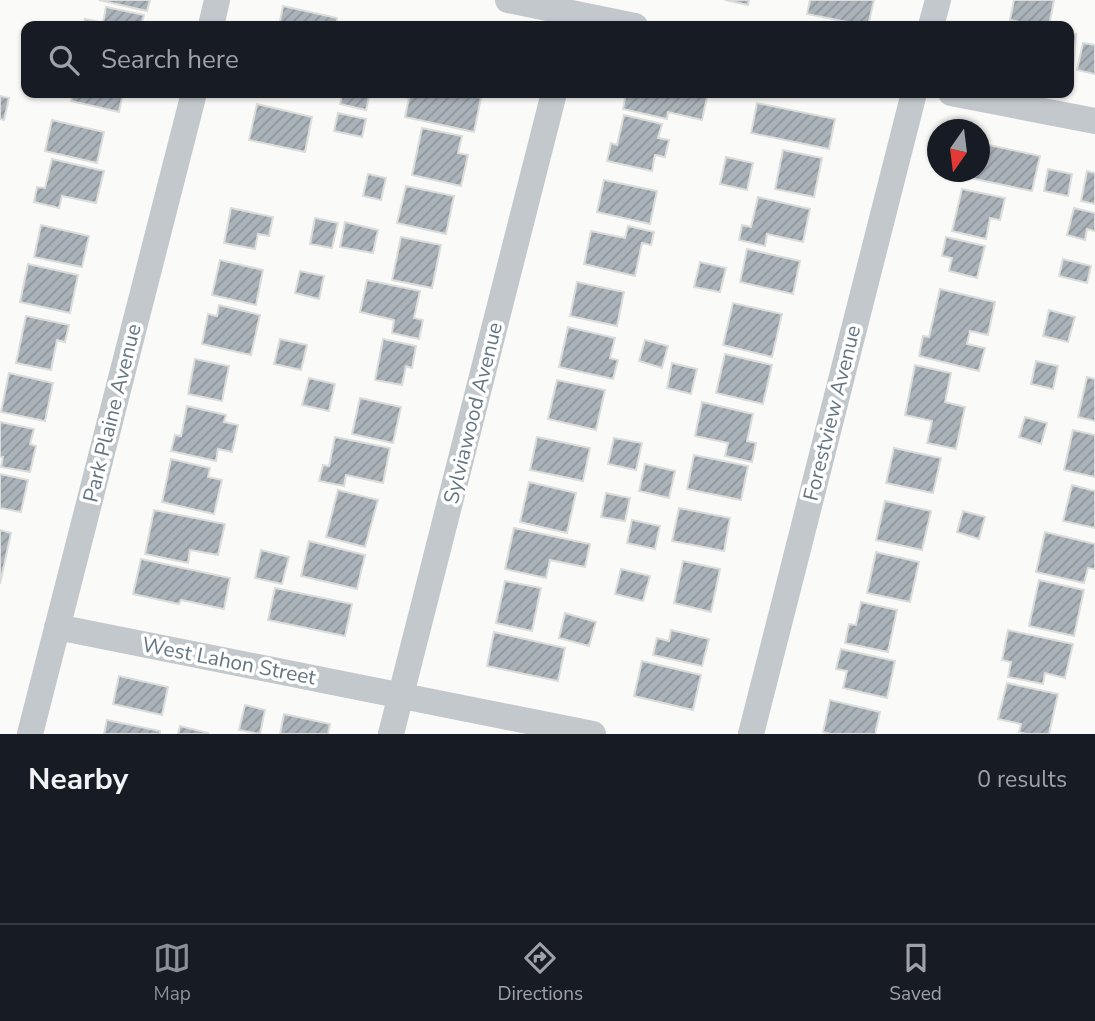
<!DOCTYPE html>
<style>
:root{--surface:#171b24;--page:#20242c;--text:#f1f3f6;--muted:#9ea1a6;--line:#363941;--accent:#8c9099}
body{margin:0;font-family:"Nunito Sans",sans-serif;background:var(--page);color:var(--text)}
.compass{position:absolute;left:927px;top:119px;width:63px;height:63px;border-radius:50%;background:var(--surface);box-shadow:0 2px 5px #0004;rotate:194deg}
.list{margin:0;padding:0;list-style:none}
h2{display:flex;justify-content:space-between;align-items:center;height:91px;margin:0;padding:0 28px;font-size:30px}
h2 small{font-size:23px;font-weight:400;color:var(--muted)}
.icon{flex:none;width:38px;height:38px;fill:none;stroke:currentColor;stroke-width:2;stroke-linecap:round;stroke-linejoin:round}
.map{position:relative;flex:none;width:1095px;height:734px;overflow:hidden}
.search{position:absolute;background:var(--surface);box-shadow:0 2px 5px #0004;left:21px;right:21px;top:21px;height:77px;display:flex;align-items:center;gap:18px;box-sizing:border-box;padding:0 24px;border-radius:14px;color:var(--muted);font-size:26px}
.sheet{height:189px;background:var(--surface)}
nav{display:flex;justify-content:space-around;align-items:center;box-sizing:border-box;height:98px;border-top:2px solid var(--line);background:var(--surface);font-size:19px;color:var(--muted)}
nav a{display:grid;justify-items:center;gap:4px}
nav .on{color:var(--accent)}
.map>svg:first-child{display:block}
</style>
<div class="map">
<svg width="1095" height="734" viewBox="0 0 1095 734">
<defs>
<pattern id="building-hatch" width="6" height="6" patternUnits="userSpaceOnUse" patternTransform="scale(1.75)"><rect width="6" height="6" fill="#aab3b9"/><path d="M-1 1l2-2M0 6l6-6M5 7l2-2" fill="none" stroke="#8e969c"/></pattern>
</defs>
<rect width="100%" height="100%" fill="#fafaf8"/>
<!-- building -->
<path fill="url(#building-hatch)" stroke="#dcdcda" stroke-width="2" d="M99 0H150L147 11Z
M725 0H749L748 5Z
M810 0H874L868 26 807 14Z
M1014 0H1054L1049 26H1040L1010 20Z
M283 6 337 18 336 26H279Z
M106 7 144 15 141 26H84L85 19 103 23Z
M1069 33 1076 34 1073 69H1069Z
M1083 43 1095 45V74L1077 70Z
M73 93H123L119 112 71 101Z
M343 93H370L366 110 340 104Z
M387 93H410L409 98Z
M410 93 422 96 423 93H459L481 98 474 132 405 117Z
M626 93H708L702 120 668 112 667 119 623 109Z
M0 96 9 98 4 120 0 119Z
M757 103 835 119 829 149 751 133Z
M257 104 312 117 305 152 249 140Z
M338 113 366 119 362 137 334 131Z
M624 115 662 124 658 138 669 140 665 157 655 155 652 171 607 161 611 143 617 145Z
M52 120 104 132 97 163 45 151Z
M422 128 462 136 458 153 468 155 461 186 412 175Z
M989 145 1040 156 1032 191 965 177 966 172H979V150L987 152Z
M783 150 822 158 814 197 775 189Z
M726 157 753 163 747 190 720 184Z
M52 159 104 171 96 203 62 196 59 208 34 202 37 187 45 188Z
M1048 169 1072 174 1068 196 1044 191Z
M1087 171 1095 173V204L1081 201Z
M368 174 386 178 381 200 363 196Z
M604 180 657 191 650 224 597 212Z
M406 186 454 196 446 234 397 223Z
M962 189 1005 198 1000 220 990 218 986 239 952 231Z
M758 197 810 209 803 242 767 234 765 246 739 240 742 225 751 227Z
M231 208 273 217 269 236 258 234 255 249 224 243Z
M1074 208 1095 213V231L1087 229 1085 240 1067 235Z
M315 218 338 223 332 248 310 244Z
M345 222 378 230 373 253 340 247Z
M41 225 89 236 82 267 34 257Z
M628 226 654 232 651 245 642 243 635 276 584 264 591 231 625 238Z
M401 237 441 245 432 288 392 280Z
M946 237 985 246 977 278 949 271 952 258 942 256Z
M747 249 800 261 793 294 740 282Z
M1063 259 1091 266 1087 283 1059 276Z
M220 260 263 270 256 305 212 295Z
M700 262 726 268 720 292 694 287Z
M28 264 78 275 70 313 20 302Z
M300 271 324 276 319 299 295 293Z
M367 280 420 291 414 318 423 320 419 339 392 333 394 320 360 312Z
M577 282 624 292 617 326 570 316Z
M940 289 995 302 988 335 970 331 967 344 985 348 979 371 919 356 923 336 929 337Z
M733 303 782 314 772 357 723 345Z
M219 305 260 315 251 355 202 344 208 314 217 316Z
M1049 310 1075 317 1068 342 1043 336Z
M26 316 69 325 65 342 57 340 51 370 16 363Z
M568 327 615 338 610 358 618 360 613 379 559 367Z
M280 339 307 345 301 370 274 364Z
M383 339 416 346 412 368 406 366 402 385 375 380Z
M645 340 668 346 662 368 639 361Z
M725 354 772 365 763 404 716 393Z
M195 359 229 366 222 401 188 394Z
M1036 361 1058 366 1053 389 1031 384Z
M672 363 697 369 691 394 667 388Z
M915 365 951 373 945 402 965 407 956 449 927 443 932 421 905 415Z
M9 373 53 383 45 421 1 412Z
M1087 377 1095 379V421L1078 417Z
M309 378 335 384 329 411 302 405Z
M557 380 605 390 596 430 548 419Z
M360 398 401 407 393 443 352 434Z
M702 402 753 414 747 441 756 443 752 462 725 456 728 443 695 436Z
M187 406 226 415 224 422 238 425 232 452 218 449 216 461 171 451 175 435 181 436Z
M1025 417 1047 423 1041 444 1019 437Z
M0 422 34 429 30 444 36 446 30 472 1 467 3 457H0Z
M1073 430 1095 435V477L1064 470Z
M335 437 390 448 383 483 346 475 344 486 319 481 323 465 329 466Z
M537 437 590 448 583 481 530 470Z
M614 438 642 443 636 470 608 464Z
M894 448 941 458 933 493 886 483Z
M694 455 748 466 741 500 687 489Z
M171 459 210 468 208 477 222 480 214 514 162 502Z
M645 464 675 471 669 498 639 491Z
M0 474 28 480 21 512 0 508Z
M529 482 576 493 567 533 520 522Z
M1072 485 1095 491V528L1063 521Z
M338 490 378 500 365 547 326 537Z
M606 493 630 498 625 521 601 517Z
M885 501 931 511 922 550 876 540Z
M679 508 730 518 724 551 672 541Z
M154 510 225 524 218 555 190 550 188 563 145 554Z
M963 511 985 517 979 539 957 532Z
M632 520 660 526 655 549 627 543Z
M514 528 590 544 585 567 550 560 546 578 505 569Z
M0 530 11 533 0 584Z
M1045 532 1095 544V569L1088 568 1084 583 1036 572Z
M309 541 365 555 357 589 301 576Z
M261 550 289 557 282 584 255 578Z
M876 552 919 562 910 602 867 593Z
M141 559 230 578 224 609 181 600 179 604 133 594Z
M683 561 720 569 711 612 674 603Z
M621 569 650 576 643 601 615 594Z
M1039 580 1084 590 1074 636 1029 626Z
M505 581 541 588 532 631 496 623Z
M275 588 352 604 345 636 268 620Z
M861 602 897 610 888 652 845 643 849 624 856 625Z
M565 613 596 622 589 646 559 638Z
M671 630 709 639 702 666 653 655 657 638 669 641Z
M1008 630 1073 644 1065 678 1045 673 1043 684 1008 677 1011 662 1002 660Z
M494 632 565 648 558 681 487 666Z
M841 649 895 661 887 698 843 688 847 671 836 669Z
M642 661 701 675 693 710 634 696Z
M119 676 168 687 162 715 113 704Z
M1007 683 1058 694 1049 734H1026L1019 732 1021 724 998 719Z
M830 700 880 712 875 734H831L823 732Z
M245 705 265 710 260 734 239 730Z
M284 714 330 724 328 734H280Z
M107 720 160 731V734H104Z
M180 726 208 733 207 734H178Z"/>
<g fill="none" stroke-linecap="round" stroke-linejoin="round">
<!-- minor -->
<path stroke="#c3c8cc" stroke-width="26" d="M508 0 635 26
M211 26 217 0
M931 26 938 0
M951 93 1095 121
M57 627 593 734
M30 734 194 93
M391 734 554 93
M751 734 914 93"/>
</g>
<g text-anchor="middle" dominant-baseline="central" stroke-width="7" stroke-linejoin="round" paint-order="stroke">
<!-- street labels -->
<g font-size="21" fill="#657683" stroke="#fff">
<text transform="translate(112 413) rotate(-76)">Park Plaine Avenue</text>
<text transform="translate(473 413) rotate(-76)">Sylviawood Avenue</text>
<text transform="translate(832 413) rotate(-76)">Forestview Avenue</text>
<text transform="translate(229 661) rotate(11)">West Lahon Street</text>
</g>
</g>
</svg>
<svg class="compass" viewBox="-18 -18 36 36"><path d="M0-13l5 13h-10z" fill="#e53935"/><path d="M0 13l5-13h-10z" fill="#9ea1a6"/></svg>
<div class="search"><svg class="icon" aria-label="search" viewBox="0 0 24 24"><circle cx="10" cy="10" r="6"/><path d="M15 15l6 6"/></svg>Search here</div>
</div>
<section class="sheet">
<h2>Nearby<small>0 results</small></h2>
<ul class="list">
</ul>
</section>
<nav>
<a class="on"><svg class="icon" aria-label="map" viewBox="0 0 24 24"><path d="M3 6l6-2 6 2 6-2v14l-6 2-6-2-6 2zM9 4v14M15 6v14"/></svg>Map</a>
<a><svg class="icon" aria-label="directions" viewBox="0 0 24 24"><path d="M12 3l9 9-9 9-9-9zM9 14v-3h6M13 9l2 2-2 2"/></svg>Directions</a>
<a><svg class="icon" aria-label="saved" viewBox="0 0 24 24"><path d="M7 4h10v16l-5-4-5 4z"/></svg>Saved</a>
</nav>
